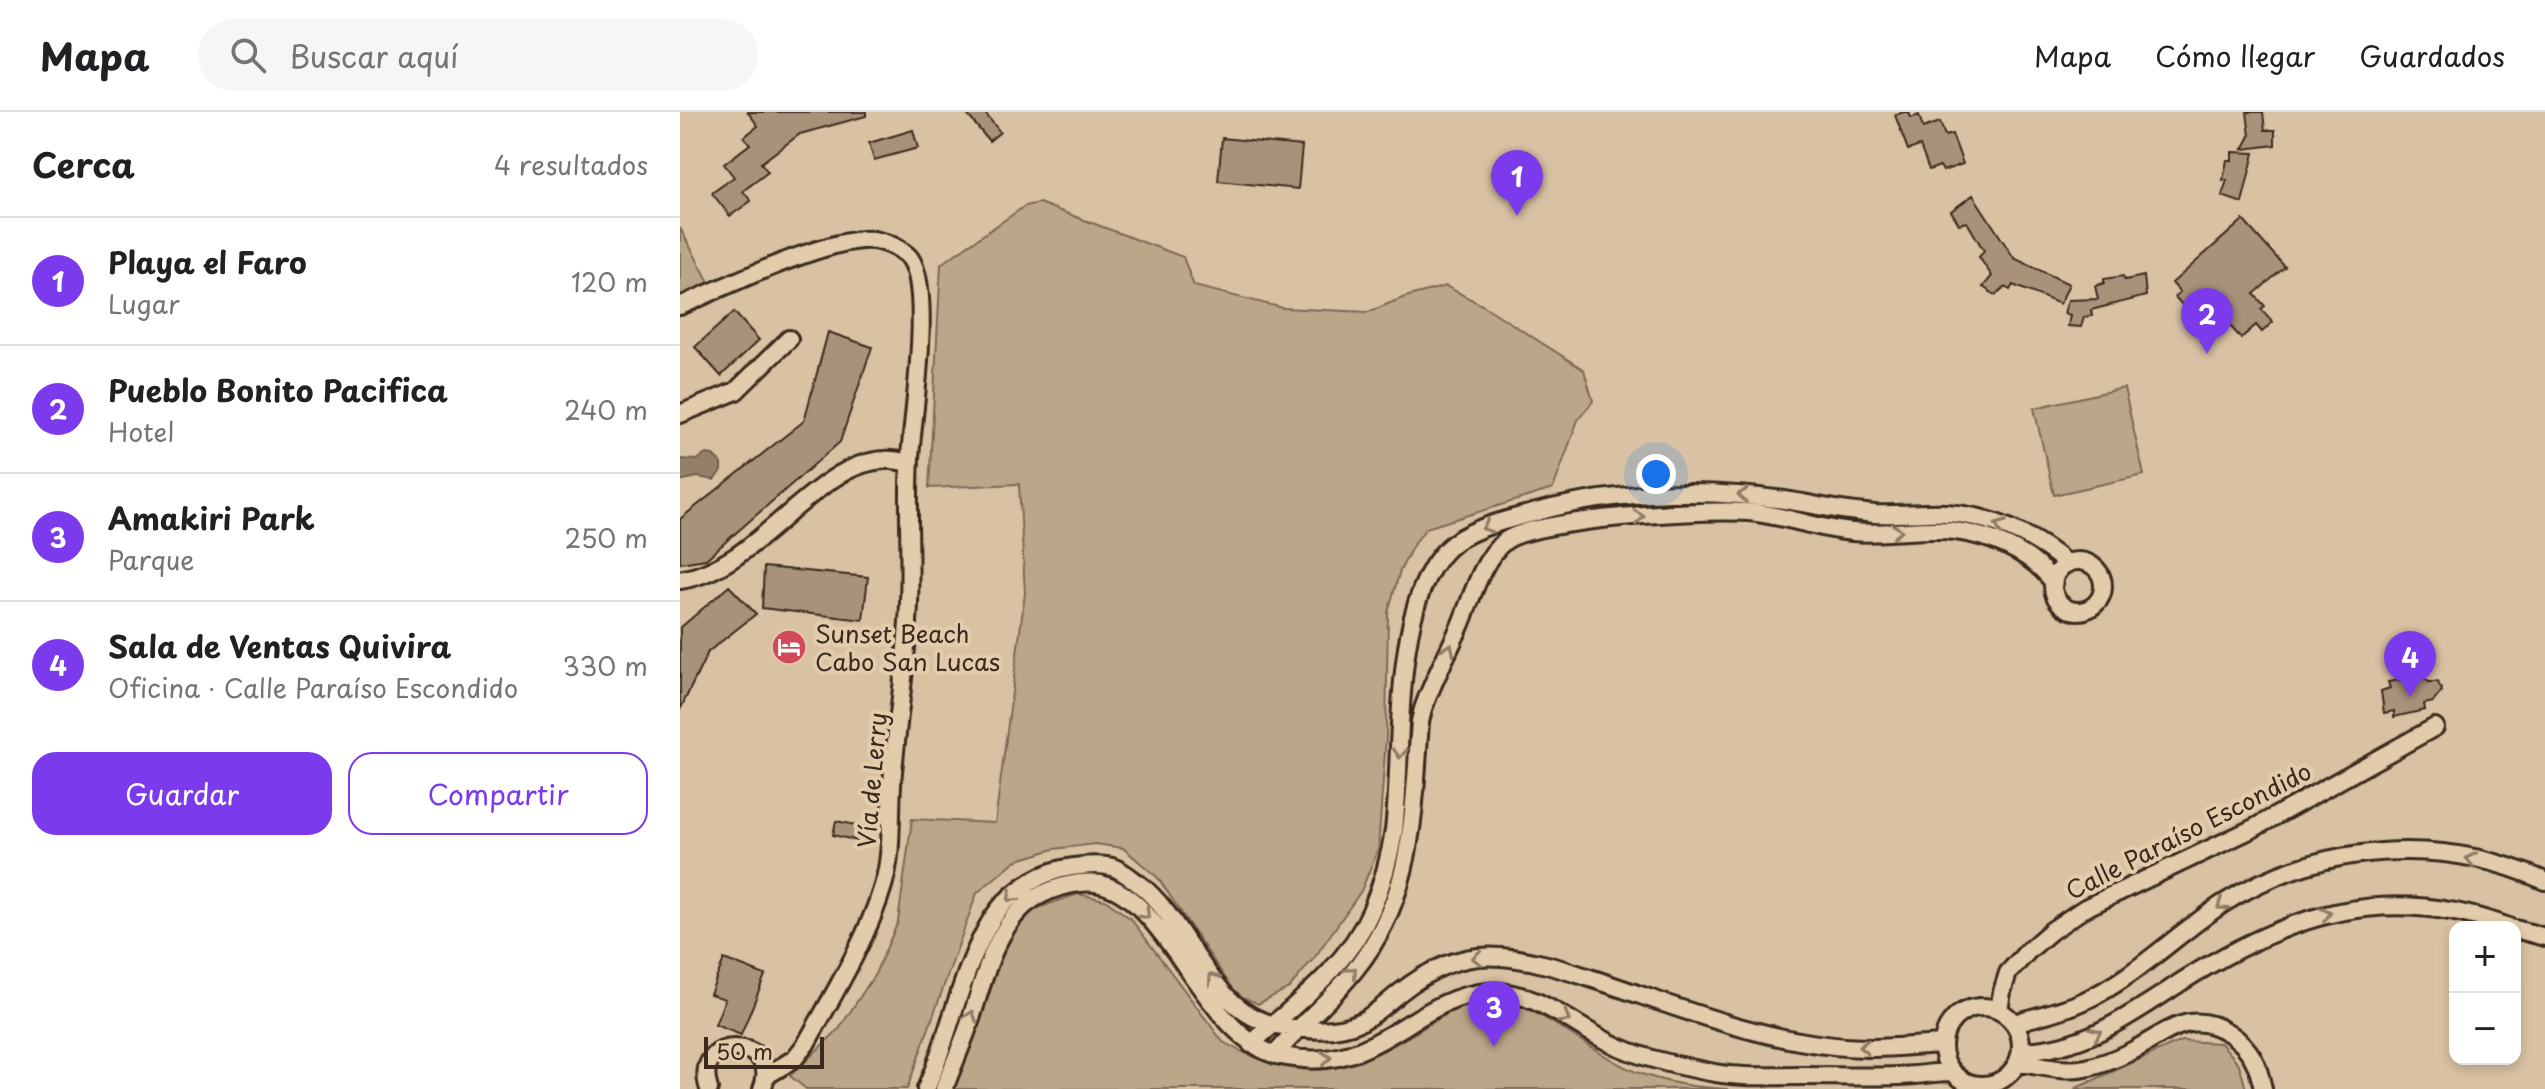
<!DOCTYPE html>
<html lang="es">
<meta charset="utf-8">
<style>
:root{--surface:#fff;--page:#f6f6f6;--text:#202124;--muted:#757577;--line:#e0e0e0;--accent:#7c3aed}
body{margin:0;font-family:"Playpen Sans",sans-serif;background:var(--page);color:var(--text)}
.controls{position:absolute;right:24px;bottom:24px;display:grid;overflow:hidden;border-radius:16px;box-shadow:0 4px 12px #0003}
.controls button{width:72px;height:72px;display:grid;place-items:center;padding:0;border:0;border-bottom:2px solid var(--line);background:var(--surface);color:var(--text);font:40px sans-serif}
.scale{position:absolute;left:24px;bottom:20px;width:120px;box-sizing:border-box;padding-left:8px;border:4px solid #3b2a1e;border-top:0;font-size:22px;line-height:28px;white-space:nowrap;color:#3b2a1e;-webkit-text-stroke:6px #e3ccac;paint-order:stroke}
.you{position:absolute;left:976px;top:362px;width:28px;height:28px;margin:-20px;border:6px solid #fff;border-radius:50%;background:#1a73e8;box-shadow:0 0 0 12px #1a73e833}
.badge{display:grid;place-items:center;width:52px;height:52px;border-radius:50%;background:var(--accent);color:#fff;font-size:26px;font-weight:700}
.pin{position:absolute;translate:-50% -66px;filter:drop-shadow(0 2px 4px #0008)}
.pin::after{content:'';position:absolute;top:42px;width:28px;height:24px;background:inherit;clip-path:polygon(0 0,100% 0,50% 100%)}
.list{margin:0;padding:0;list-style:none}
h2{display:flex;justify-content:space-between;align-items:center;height:104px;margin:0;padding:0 32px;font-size:34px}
h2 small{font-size:26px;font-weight:400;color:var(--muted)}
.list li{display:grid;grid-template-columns:52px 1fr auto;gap:24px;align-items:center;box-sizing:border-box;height:128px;padding:0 32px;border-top:2px solid var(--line)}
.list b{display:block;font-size:30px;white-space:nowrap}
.list p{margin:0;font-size:26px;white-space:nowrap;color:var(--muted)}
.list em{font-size:26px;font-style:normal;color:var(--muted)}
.actions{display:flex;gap:16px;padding:24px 32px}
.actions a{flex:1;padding:18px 0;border:2px solid var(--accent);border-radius:24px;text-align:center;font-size:28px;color:var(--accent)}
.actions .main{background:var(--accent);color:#fff}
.icon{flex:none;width:44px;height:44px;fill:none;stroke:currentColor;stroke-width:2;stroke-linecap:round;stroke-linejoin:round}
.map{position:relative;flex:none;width:1865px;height:977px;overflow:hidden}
header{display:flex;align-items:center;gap:48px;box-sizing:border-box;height:112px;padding:0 40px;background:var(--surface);border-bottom:2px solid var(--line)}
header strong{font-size:38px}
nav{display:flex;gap:44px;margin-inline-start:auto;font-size:28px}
.search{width:560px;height:72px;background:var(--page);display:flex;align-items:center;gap:20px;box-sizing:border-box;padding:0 28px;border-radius:44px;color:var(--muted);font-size:30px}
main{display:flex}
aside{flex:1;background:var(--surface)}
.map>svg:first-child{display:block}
</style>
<header>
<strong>Mapa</strong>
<div class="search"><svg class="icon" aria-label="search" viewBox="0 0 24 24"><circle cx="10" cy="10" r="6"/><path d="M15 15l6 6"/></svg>Buscar aquí</div>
<nav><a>Mapa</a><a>Cómo llegar</a><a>Guardados</a></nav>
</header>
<main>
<aside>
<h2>Cerca<small>4 resultados</small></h2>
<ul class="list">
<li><span class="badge">1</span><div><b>Playa el Faro</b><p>Lugar</p></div><em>120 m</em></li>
<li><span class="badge">2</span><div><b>Pueblo Bonito Pacifica</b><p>Hotel</p></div><em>240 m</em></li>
<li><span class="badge">3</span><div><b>Amakiri Park</b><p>Parque</p></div><em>250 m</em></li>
<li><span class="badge">4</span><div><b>Sala de Ventas Quivira</b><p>Oficina · Calle Paraíso Escondido</p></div><em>330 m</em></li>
</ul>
<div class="actions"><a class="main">Guardar</a><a>Compartir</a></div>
</aside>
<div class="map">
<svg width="1865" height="977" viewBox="0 0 1865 977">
<rect width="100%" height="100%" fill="#d9c2a4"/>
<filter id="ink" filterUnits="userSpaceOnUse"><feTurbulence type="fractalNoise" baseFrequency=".0125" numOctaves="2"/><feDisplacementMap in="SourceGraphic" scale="16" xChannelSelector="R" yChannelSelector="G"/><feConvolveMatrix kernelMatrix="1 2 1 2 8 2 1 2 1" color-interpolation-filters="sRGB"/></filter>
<g filter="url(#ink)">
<!-- green -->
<path fill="#bca68a" stroke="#7c6854" stroke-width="2" d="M359 91 503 145 514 174 603 196 688 200 725 185 766 174 804 194 904 258 913 289 898 308 873 377 746 416 732 435 720 459 708 500 706 626 698 738 681 779 635 845 609 876 578 892 556 882 478 766 443 736 415 732 374 737 335 749 297 781 227 977H126L110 964 159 917 195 862 218 810 232 707 315 711 345 481 339 372 249 376 261 152 345 94Z
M0 116 29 170 0 185Z
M1444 276 1464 363 1374 383 1354 296Z
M398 782 425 788 451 807 543 930C627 977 672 960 750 912 770 900 793 886 818 888 863 894 917 946 959 961 987 971 1020 976 1049 977H269L320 845 337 816 352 798Z
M1501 929 1541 931 1559 952 1566 977H1394Z"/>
<!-- water -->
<path fill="#948069" stroke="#705e4b" stroke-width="2" d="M26 342 33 343 41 351V359L34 368 17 365 0 369V347L17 348Z"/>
<!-- building -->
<path fill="#a8937a" stroke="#3b2a1e" stroke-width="2" d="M68 0H186V4L120 22 81 51 88 60 63 79 71 89 50 104 32 81 54 65 44 52 70 32 64 25 78 14Z
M285 0H304L320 20 309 29Z
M1224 0H1229L1231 6 1239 3 1243 16 1260 10 1265 24 1272 22 1283 52 1263 59 1260 54 1249 58 1240 34 1228 38 1215 3Z
M1567 0H1583L1585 18H1595V33L1563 37 1570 24Z
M233 18 238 36 194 48 189 31Z
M542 26 622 34 618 77 538 69Z
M1552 40 1574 41 1562 91 1542 84 1547 68H1543L1547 48H1552Z
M1293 83 1334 146 1389 172 1380 192 1333 173 1330 178 1325 175 1315 183 1303 175 1312 164 1299 145 1304 139 1287 110 1279 112 1271 99Z
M1563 108 1605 155 1574 182 1585 194 1581 197 1593 210 1582 220 1576 213 1561 226 1549 213 1533 227 1495 185 1500 180 1492 171Z
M1443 164 1445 168 1464 164 1466 184 1411 198 1412 204 1404 205 1401 215 1388 214 1390 203 1384 201 1388 188 1418 187 1415 174 1424 171V167Z
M54 200 79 228 41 264 15 235Z
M148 220 192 235 160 330 26 447 0 451V407L124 309Z
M84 455 188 465 183 508 82 496Z
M49 474 76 502 28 540 0 598V516Z
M1740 564 1749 570H1758L1762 579 1753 590 1744 592 1745 598 1714 605V599L1704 601 1701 579 1710 576 1708 570Z
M156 709 185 715 182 730 153 723Z
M44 847 85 863 61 923 35 913 45 887 30 882Z"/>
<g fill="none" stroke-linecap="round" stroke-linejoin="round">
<!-- minor casing -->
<g stroke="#3b2a1e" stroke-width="22">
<path id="minor" d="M0 194C42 176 152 123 194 128 205 130 218 135 227 143 255 167 232 308 230 346 227 394 231 443 229 491 227 548 218 603 213 660 209 697 214 738 203 774 186 830 154 881 126 932L114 947 86 964
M0 302 56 279 109 227
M1373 474a25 25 0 1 1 50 0a25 25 0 1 1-50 0Z
M0 468C80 456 132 351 205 348 213 347 222 350 230 351
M1835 817 1865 825
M1263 934a39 39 0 1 1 78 0a39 39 0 1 1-78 0Z
M1319 898 1322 880 1328 861 1348 839 1371 819 1405 796 1574 716 1755 615
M1334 911C1357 904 1383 899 1404 889 1456 865 1496 822 1544 791 1639 731 1762 722 1865 769
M571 932C615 892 667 855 691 799 702 773 710 746 714 718 724 642 709 478 775 430 800 413 831 407 860 399 944 377 1038 376 1123 391 1147 396 1171 400 1195 402 1219 403 1243 400 1267 401 1309 403 1356 424 1387 452
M1341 939C1403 938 1451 903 1501 870 1608 802 1705 770 1829 815
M595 943C619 913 650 889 674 859 735 785 733 699 740 610L743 597C753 568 768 541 780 514 792 486 801 448 825 429 853 407 1038 395 1077 401 1109 405 1139 417 1172 420 1212 424 1252 412 1292 422 1323 429 1355 445 1374 471
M1338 951C1360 953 1383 961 1406 956 1421 953 1438 946 1452 939 1487 921 1509 896 1549 921 1571 936 1578 952 1583 977
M29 977C10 920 104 925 82 977
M246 977C270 922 281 858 312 807 327 783 355 763 382 757 397 754 417 751 432 755 442 758 451 766 459 772 510 811 529 900 596 913 625 918 655 922 682 909 695 902 707 891 718 882 748 858 781 841 821 845 850 847 879 856 907 865 963 883 1018 905 1074 919 1112 929 1154 936 1193 936 1216 936 1239 933 1262 932
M264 977C272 956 281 935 289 913 302 874 312 824 343 795 357 782 381 773 400 771 480 761 515 914 593 942 603 945 614 946 624 947 700 954 738 885 808 880 856 877 897 917 939 935 968 948 1004 955 1035 961 1064 966 1093 964 1122 964 1160 964 1198 966 1235 963 1247 962 1259 960 1272 960"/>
</g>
<!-- minor -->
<use href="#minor" stroke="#e3ccac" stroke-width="16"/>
</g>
<!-- one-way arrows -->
<defs><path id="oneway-chevron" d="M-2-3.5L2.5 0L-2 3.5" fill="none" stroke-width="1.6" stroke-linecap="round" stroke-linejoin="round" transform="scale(2)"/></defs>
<g stroke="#8f7b65">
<use href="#oneway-chevron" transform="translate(1063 383) rotate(-175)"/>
<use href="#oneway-chevron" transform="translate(959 405) rotate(-5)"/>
<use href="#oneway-chevron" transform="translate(1320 414) rotate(-159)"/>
<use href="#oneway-chevron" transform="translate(807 415) rotate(160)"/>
<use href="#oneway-chevron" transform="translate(1217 419) rotate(-4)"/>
<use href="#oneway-chevron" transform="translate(769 537) rotate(-64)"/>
<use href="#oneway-chevron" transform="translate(720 641) rotate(93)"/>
<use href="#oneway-chevron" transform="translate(1791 747) rotate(-168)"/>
<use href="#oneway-chevron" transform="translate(332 785) rotate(138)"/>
<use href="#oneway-chevron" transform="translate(1542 793) rotate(146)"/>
<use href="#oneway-chevron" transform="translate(465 802) rotate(46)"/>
<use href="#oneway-chevron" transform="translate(1646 802) rotate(-14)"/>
<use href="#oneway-chevron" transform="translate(797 846) rotate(175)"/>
<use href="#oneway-chevron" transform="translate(672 860) rotate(-49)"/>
<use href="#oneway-chevron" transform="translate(533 866) rotate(-124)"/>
<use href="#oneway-chevron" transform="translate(291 904) rotate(-71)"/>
<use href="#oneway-chevron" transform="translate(885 906) rotate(31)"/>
<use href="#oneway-chevron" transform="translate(1416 921) rotate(-25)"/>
<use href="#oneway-chevron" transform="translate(1184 935) rotate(-179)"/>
<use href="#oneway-chevron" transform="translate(646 946) rotate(-5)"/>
</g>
</g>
<!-- icons -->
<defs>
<g id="hotel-disc" transform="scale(1.8)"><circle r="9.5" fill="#d1495b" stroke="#e3ccac"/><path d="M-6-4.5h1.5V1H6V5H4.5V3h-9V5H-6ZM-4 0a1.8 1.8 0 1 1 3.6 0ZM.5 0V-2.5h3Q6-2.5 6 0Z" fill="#fff"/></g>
</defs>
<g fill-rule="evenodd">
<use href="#hotel-disc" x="109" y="535"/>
</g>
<g text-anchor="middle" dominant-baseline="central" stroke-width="8" stroke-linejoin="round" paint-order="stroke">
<!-- poi labels -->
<g font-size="24" fill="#3b2a1e" stroke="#e3ccac" text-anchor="start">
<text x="135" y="521">Sunset Beach<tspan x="135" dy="28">Cabo San Lucas</tspan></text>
</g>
<!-- street labels -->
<g font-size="24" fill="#3b2a1e" stroke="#e3ccac">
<text transform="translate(191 668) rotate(-85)">Vía de Lerry</text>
<text transform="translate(1508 718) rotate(-27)">Calle Paraíso Escondido</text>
</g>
</g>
</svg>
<div class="controls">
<button>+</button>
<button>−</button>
</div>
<div class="scale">50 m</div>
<div class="you"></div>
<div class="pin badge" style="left:837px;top:104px">1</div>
<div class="pin badge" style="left:1527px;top:242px">2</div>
<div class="pin badge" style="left:814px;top:935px">3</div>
<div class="pin badge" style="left:1730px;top:585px">4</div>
</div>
</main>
